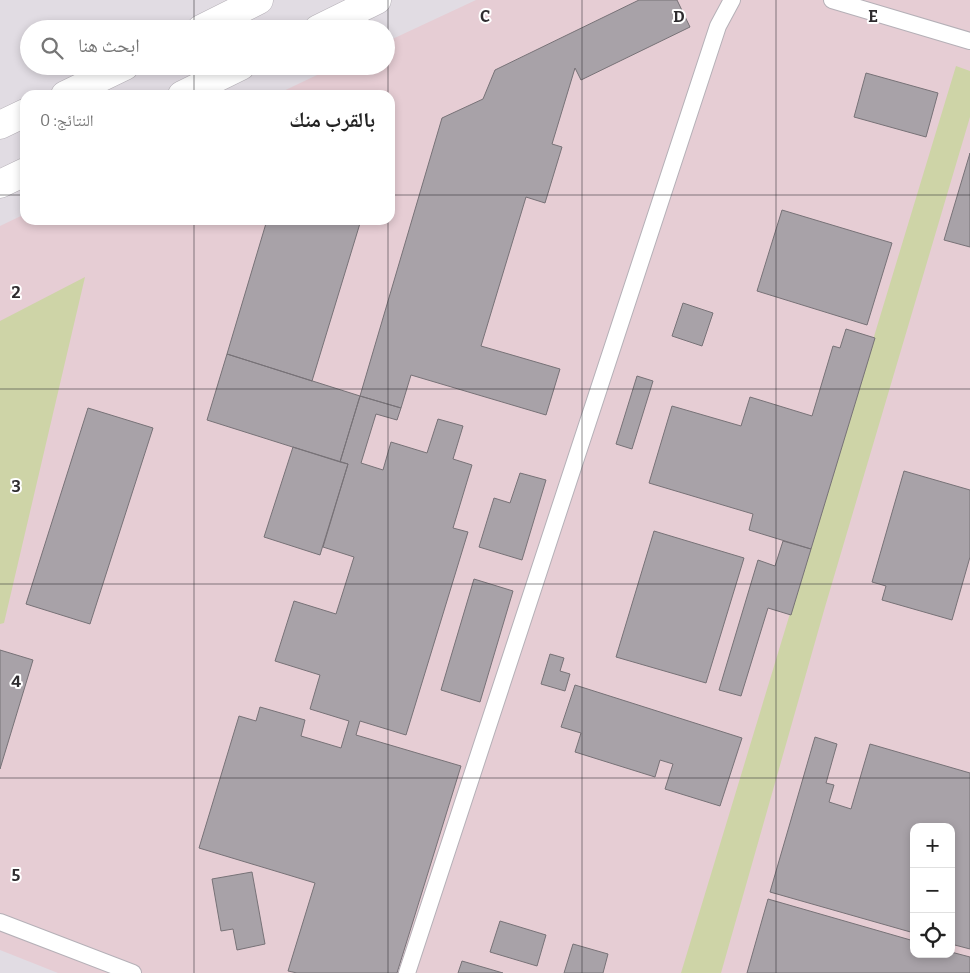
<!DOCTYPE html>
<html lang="ar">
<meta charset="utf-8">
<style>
:root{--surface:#fff;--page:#f6f6f6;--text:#222;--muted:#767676;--line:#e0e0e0}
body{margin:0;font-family:Bitter,"Noto Naskh Arabic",serif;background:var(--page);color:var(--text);direction:rtl}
.controls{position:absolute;right:15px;bottom:15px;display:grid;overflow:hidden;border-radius:10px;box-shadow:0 2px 8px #0003}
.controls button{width:45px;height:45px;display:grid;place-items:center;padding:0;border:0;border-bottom:1px solid var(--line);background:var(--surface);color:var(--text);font:25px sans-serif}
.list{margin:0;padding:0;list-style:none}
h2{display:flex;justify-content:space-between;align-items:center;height:65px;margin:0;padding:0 20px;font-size:21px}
h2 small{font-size:16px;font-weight:400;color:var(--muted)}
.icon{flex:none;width:28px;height:28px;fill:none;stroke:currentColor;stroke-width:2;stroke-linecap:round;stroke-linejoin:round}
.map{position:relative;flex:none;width:970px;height:973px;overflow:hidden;direction:ltr}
.search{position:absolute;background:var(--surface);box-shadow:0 2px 8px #0003;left:20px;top:20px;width:375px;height:55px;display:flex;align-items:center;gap:12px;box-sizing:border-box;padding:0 18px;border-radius:28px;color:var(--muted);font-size:19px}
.panel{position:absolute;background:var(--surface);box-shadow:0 2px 8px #0003;left:20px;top:90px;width:375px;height:135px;border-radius:15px;direction:rtl}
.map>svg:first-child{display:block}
</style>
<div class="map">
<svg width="970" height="973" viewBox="0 0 970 973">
<rect width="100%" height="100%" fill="#e1dce3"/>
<!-- industrial -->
<path fill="#e6cdd4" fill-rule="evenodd" d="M476 0H970V973H58L0 950V226L25 214V220H390V95H275L336 66H386V42ZM914 827H951V954H914Z"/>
<!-- green -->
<path fill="#ced4a7" d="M956 66 970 71V117L825 607 721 973H681Z
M85 277 4 623 0 624V321Z"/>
<!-- building -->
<path fill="#a8a2a8" stroke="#777277" d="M639 0H677L690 27 581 80 575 68 552 144 562 147 545 203 526 197 481 346 560 369 546 415 411 375 401 408 360 396 442 118 483 99 495 70Z
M866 73 938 93 926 137 854 117Z
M970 153V247L944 240Z
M782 210 892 243 867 325 757 291Z
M267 220H361L312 381 227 354Z
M683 303 713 313 702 346 672 336Z
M846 329 875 338 811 549 749 530 753 514 649 483 672 406 741 426 750 397 812 416 833 346 840 348Z
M227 354 360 396 340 462 207 420Z
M637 376 653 381 632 449 616 444Z
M360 396 401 408 397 420 376 414 361 463 383 470 391 442 427 453 438 419 463 426 453 459 472 465 453 528 468 532 406 735 360 721 356 735 461 766 397 973H297L288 971 315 883 199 848 239 716 256 721 260 707 305 720 301 736 341 748 349 721 310 709 320 675 275 661 294 601 336 614 354 557 323 547 348 464 340 462Z
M88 408 153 428 90 624 26 604Z
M293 447 348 464 320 555 264 537Z
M904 471 970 490V557L952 620 882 600 886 586 872 582Z
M520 473 546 480 522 560 479 547 494 498 510 503Z
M654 531 744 558 706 683 616 657Z
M783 541 811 549 791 615 768 608 741 696 719 690 758 560 775 566Z
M474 579 513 591 480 702 441 690Z
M0 650 33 660 0 769Z
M550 654 564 658 560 671 570 674 565 691 541 684Z
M575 685 742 738 720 806 665 789 673 764 660 760 655 777 575 752 581 733 561 727Z
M815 737 837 744 826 783 834 785 829 802 851 809 870 744 970 773V949L951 944V827H914V933L770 892Z
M252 872 265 944 237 950 233 929 221 931 212 879Z
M768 899 914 941V954H951V952L970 957V973H747Z
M500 921 546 935 537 966 490 952Z
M573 944 608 954 603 973H564Z
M462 961 503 973H458Z"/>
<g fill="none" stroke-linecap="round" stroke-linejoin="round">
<!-- minor casing -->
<g stroke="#b5b0b7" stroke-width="18">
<path id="minor" d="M832 0 970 41
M0 922 133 973
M407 973 718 26 732 0"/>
</g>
<!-- motorway casing -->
<g stroke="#b5b0b7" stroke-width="29">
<path id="motorway" d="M201 29 259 0
M318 29 377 0
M65 95 125 66
M182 95 241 66
M0 125 25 113
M0 184 25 172"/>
</g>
<!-- minor -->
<use href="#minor" stroke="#fff" stroke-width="16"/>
<!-- motorway -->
<use href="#motorway" stroke="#fff" stroke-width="28"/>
</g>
<!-- grid -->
<path fill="none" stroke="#2e2c2f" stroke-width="1" stroke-opacity="0.55" d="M194 0V29M388 0V95M582 0V973M776 0V973M194 66V95M0 195H25M390 195H970M194 220V973M388 220V973M0 389H970M0 584H970M0 778H970"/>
<g font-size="16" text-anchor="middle" font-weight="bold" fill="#2e2c2f" stroke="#fff" stroke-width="4" stroke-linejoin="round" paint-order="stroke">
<text x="485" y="22">C</text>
<text x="679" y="22">D</text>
<text x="873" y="22">E</text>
<text x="16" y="298">2</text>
<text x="16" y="492">3</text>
<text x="16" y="687">4</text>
<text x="16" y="881">5</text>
</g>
</svg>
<div class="controls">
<button>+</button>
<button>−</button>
<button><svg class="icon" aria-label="locate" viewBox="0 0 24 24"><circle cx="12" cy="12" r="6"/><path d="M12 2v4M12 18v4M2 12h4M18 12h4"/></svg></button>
</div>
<div class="search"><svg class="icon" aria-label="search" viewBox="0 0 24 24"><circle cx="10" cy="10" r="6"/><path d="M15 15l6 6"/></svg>ابحث هنا</div>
<section class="panel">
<h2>بالقرب منك<small>النتائج: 0</small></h2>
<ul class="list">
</ul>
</section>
</div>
